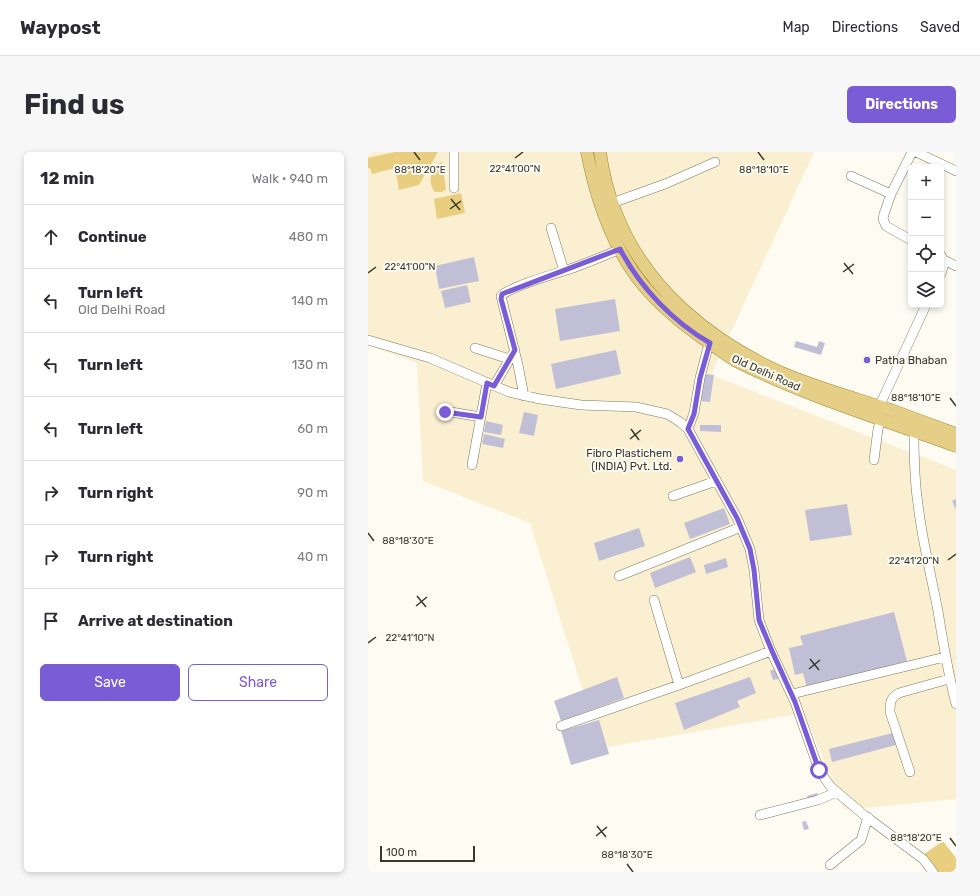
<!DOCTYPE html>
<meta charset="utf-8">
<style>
:root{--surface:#fff;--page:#f7f7f7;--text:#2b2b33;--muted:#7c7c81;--line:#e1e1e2;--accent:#795cd6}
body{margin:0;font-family:Rubik,sans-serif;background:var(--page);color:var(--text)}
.controls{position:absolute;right:12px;top:12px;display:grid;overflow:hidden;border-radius:6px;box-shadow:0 2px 6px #0003}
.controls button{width:36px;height:36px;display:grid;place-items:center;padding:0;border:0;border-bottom:1px solid var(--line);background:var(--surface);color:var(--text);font:20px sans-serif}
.scale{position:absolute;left:12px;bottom:10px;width:95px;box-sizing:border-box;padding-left:4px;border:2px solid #3b382e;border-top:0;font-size:11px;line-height:14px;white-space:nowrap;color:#3b382e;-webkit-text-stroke:3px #fefbf2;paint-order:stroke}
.stop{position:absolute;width:12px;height:12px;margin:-9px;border:3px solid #795cd6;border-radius:50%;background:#fff}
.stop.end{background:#795cd6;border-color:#fff;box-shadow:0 1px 4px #0008}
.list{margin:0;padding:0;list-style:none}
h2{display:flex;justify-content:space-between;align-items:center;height:52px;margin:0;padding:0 16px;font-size:17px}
h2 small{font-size:13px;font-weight:400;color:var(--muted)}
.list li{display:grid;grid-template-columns:26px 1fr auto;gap:12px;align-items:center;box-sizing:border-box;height:64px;padding:0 16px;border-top:1px solid var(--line)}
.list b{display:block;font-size:15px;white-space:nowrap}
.list p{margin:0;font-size:13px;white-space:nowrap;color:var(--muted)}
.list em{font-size:13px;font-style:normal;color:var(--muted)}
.actions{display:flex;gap:8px;padding:12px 16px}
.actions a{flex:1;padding:9px 0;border:1px solid var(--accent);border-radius:6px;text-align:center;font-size:14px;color:var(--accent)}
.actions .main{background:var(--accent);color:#fff}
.icon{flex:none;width:22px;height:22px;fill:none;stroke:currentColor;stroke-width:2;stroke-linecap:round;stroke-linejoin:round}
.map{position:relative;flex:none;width:588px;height:720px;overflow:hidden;border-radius:6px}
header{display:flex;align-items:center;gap:24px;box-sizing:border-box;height:56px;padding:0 20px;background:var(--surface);border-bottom:1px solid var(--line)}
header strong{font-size:19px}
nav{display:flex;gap:22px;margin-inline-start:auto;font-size:14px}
.intro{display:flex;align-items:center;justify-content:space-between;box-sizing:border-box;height:96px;padding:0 24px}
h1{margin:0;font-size:28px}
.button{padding:10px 18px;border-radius:6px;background:var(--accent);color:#fff;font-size:14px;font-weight:700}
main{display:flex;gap:24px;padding:0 24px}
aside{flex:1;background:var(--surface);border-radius:6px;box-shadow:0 2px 6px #0003}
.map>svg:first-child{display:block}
</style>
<header>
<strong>Waypost</strong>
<nav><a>Map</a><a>Directions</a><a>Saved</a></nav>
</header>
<div class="intro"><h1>Find us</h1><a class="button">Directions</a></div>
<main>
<aside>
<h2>12 min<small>Walk · 940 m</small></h2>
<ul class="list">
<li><svg class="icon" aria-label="ahead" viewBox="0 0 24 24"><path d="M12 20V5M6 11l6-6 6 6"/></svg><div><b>Continue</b></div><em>480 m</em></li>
<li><svg class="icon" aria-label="left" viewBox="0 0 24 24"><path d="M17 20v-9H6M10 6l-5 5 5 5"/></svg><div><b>Turn left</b><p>Old Delhi Road</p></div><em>140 m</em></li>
<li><svg class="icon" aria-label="left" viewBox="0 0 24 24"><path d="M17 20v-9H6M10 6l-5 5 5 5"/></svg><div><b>Turn left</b></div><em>130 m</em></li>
<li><svg class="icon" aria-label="left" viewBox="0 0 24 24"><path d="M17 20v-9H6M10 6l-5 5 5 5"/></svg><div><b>Turn left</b></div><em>60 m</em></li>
<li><svg class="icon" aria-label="right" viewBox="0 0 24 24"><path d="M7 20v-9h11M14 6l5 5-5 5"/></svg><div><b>Turn right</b></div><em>90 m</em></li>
<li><svg class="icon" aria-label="right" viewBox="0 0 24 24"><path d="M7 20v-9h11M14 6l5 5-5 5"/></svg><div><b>Turn right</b></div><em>40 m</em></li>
<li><svg class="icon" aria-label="arrive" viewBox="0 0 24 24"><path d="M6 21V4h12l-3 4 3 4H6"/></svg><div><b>Arrive at destination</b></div></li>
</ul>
<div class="actions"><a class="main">Save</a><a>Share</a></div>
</aside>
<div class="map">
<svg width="588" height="720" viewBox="0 0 588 720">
<rect width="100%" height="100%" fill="#fefbf2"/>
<!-- built -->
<path fill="#faefd0" d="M0 0H446L343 223 588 318V647L477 658 436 561 233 596 162 371 55 329 49 211 0 193Z"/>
<!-- green -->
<path fill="#eace80" d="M27 0H70L51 33 31 38 27 16 4 22 2 16H0V6Z
M74 10 78 37 74 40H67C59 32 62 14 74 10Z
M93 41 97 61 69 67 66 47Z
M575 689 588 706V717L584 720H560L549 707Z"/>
<!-- building -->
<path fill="#c1bfd6" d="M106 105 111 129 71 137 67 114Z
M99 133 103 150 77 156 73 139Z
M247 147 252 179 192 189 187 157Z
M428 189 449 195 451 189 457 191 453 203 426 195Z
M248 198 253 222 188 237 183 212Z
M337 222 346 223 342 250 333 249Z
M156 260 170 263 166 284 151 281Z
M118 269 135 273 133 283 116 280Z
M332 273H353V280L332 279Z
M116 282 137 287 135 296 114 292Z
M588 347V358L584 349Z
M479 352 484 383 442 389 437 358Z
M356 356 362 372 322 387 316 371Z
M271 376 277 394 231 409 226 391Z
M322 405 328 420 287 436 282 421Z
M358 406 360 415 338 422 336 413Z
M526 460 539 509 439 536 435 521 427 523 421 496 435 493 432 484Z
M409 516 413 526 405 528 402 519Z
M249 525 256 546 193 569 186 549Z
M382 525 388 541 369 549 372 555 316 578 307 551Z
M231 568 241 602 203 613 193 579Z
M525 581 528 593 464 610 461 597Z
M449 641 451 646 440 649 439 644Z
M438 669 441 677 436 678 434 670Z"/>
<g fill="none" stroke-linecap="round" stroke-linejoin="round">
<!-- minor casing -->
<g stroke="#7e7761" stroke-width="10">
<path id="minor" d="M86 0V36
M548 0 588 19
M483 24 523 42
M244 51 297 32 347 10
M183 76 196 119
M543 88 518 74 515 67 516 62 523 42 544 0
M573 103 576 111 573 122
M576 108 588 114
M0 188 62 206 141 240 172 247 213 253 268 255 299 262 312 270 320 277 369 366 382 397 386 418 391 468 403 499 427 550 451 618 462 634 496 663 555 707 565 720
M107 196 141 207
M126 234 147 198
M156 244 150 213 133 144C142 134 190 121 205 116 221 110 236 104 252 97
M511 255 558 153
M77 259 113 265
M320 277 326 261 332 226 341 191
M546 279C546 303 546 327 550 352 554 388 563 423 570 459 575 491 580 521 588 552
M506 308 510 277 513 267
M104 313 119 231
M305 344 348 329
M251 424 373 375
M286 448 311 533
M424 542 577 505
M193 574 311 533 403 499
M542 620 522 560C522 551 522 546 531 541L581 527
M392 663 450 648 469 640
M462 713 493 688 500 665"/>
</g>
<!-- major casing -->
<g stroke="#9e8533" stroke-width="13">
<path id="major" d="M219 0C228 47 244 95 275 133 294 156 318 175 343 192 351 197 359 204 368 209 438 244 514 267 588 294
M232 0C235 21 240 42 248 61 277 136 342 189 414 221 449 236 486 246 523 258 545 266 566 274 588 282"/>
</g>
<!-- minor -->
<use href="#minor" stroke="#fff" stroke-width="9"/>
<!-- major -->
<use href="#major" stroke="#e5ce86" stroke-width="12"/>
</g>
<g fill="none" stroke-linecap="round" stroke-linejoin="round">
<!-- route -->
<path stroke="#795cd6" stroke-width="5" d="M77 260 113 265 119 231 126 234 147 198 133 147 134 142 252 97C272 135 305 170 342 191L332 226 326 262 320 277 369 366 382 397 386 418 391 468 404 499 427 550 451 618"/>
</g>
<!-- ticks -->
<path fill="none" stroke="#3b382e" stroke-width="1.5" d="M46 0 52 8M390 0 396 8M147 6 155 0M83 47 92 58M82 57 93 49M476 111 485 122M475 120 486 112M0 121 8 115M582 246 588 254M263 277 271 288M262 287 273 278M0 381 6 389M580 408 588 402M49 444 58 455M48 454 59 445M0 491 8 485M442 507 451 518M441 517 452 508M229 674 238 685M228 684 239 675M582 686 588 694M259 712 265 720"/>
<!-- markers -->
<g fill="#795cd6" stroke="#fefbf2" stroke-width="1.5">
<circle cx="499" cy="208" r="4"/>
<circle cx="312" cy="307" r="4"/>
</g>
<g text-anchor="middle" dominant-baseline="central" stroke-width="4" stroke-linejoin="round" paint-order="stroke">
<!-- poi labels -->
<g font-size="11" fill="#3b382e" stroke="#fefbf2" text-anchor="start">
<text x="507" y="208">Patha Bhaban</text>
<text x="304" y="301" text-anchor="end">Fibro Plastichem<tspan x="304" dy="13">(INDIA) Pvt. Ltd.</tspan></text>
</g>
<!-- street labels -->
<g font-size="11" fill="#3b382e" stroke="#fefbf2">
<text transform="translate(398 221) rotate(24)">Old Delhi Road</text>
</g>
</g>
<g font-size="10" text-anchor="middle" fill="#3b382e" stroke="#fefbf2" stroke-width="4" stroke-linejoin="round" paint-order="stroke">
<text x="147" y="20">22°41'00"N</text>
<text x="52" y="21">88°18'20"E</text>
<text x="396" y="21">88°18'10"E</text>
<text x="42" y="118">22°41'00"N</text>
<text x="548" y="249">88°18'10"E</text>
<text x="40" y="392">88°18'30"E</text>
<text x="546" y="412">22°41'20"N</text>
<text x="42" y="489">22°41'10"N</text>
<text x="548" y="689">88°18'20"E</text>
<text x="259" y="706">88°18'30"E</text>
</g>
</svg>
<div class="controls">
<button>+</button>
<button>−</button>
<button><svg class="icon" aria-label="locate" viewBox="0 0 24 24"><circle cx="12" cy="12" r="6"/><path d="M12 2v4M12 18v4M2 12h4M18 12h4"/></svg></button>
<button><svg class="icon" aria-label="layers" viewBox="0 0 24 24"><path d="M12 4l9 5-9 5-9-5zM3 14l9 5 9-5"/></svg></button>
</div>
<div class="scale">100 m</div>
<div class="stop" style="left:451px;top:618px"></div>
<div class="stop end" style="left:77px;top:260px"></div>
</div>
</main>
